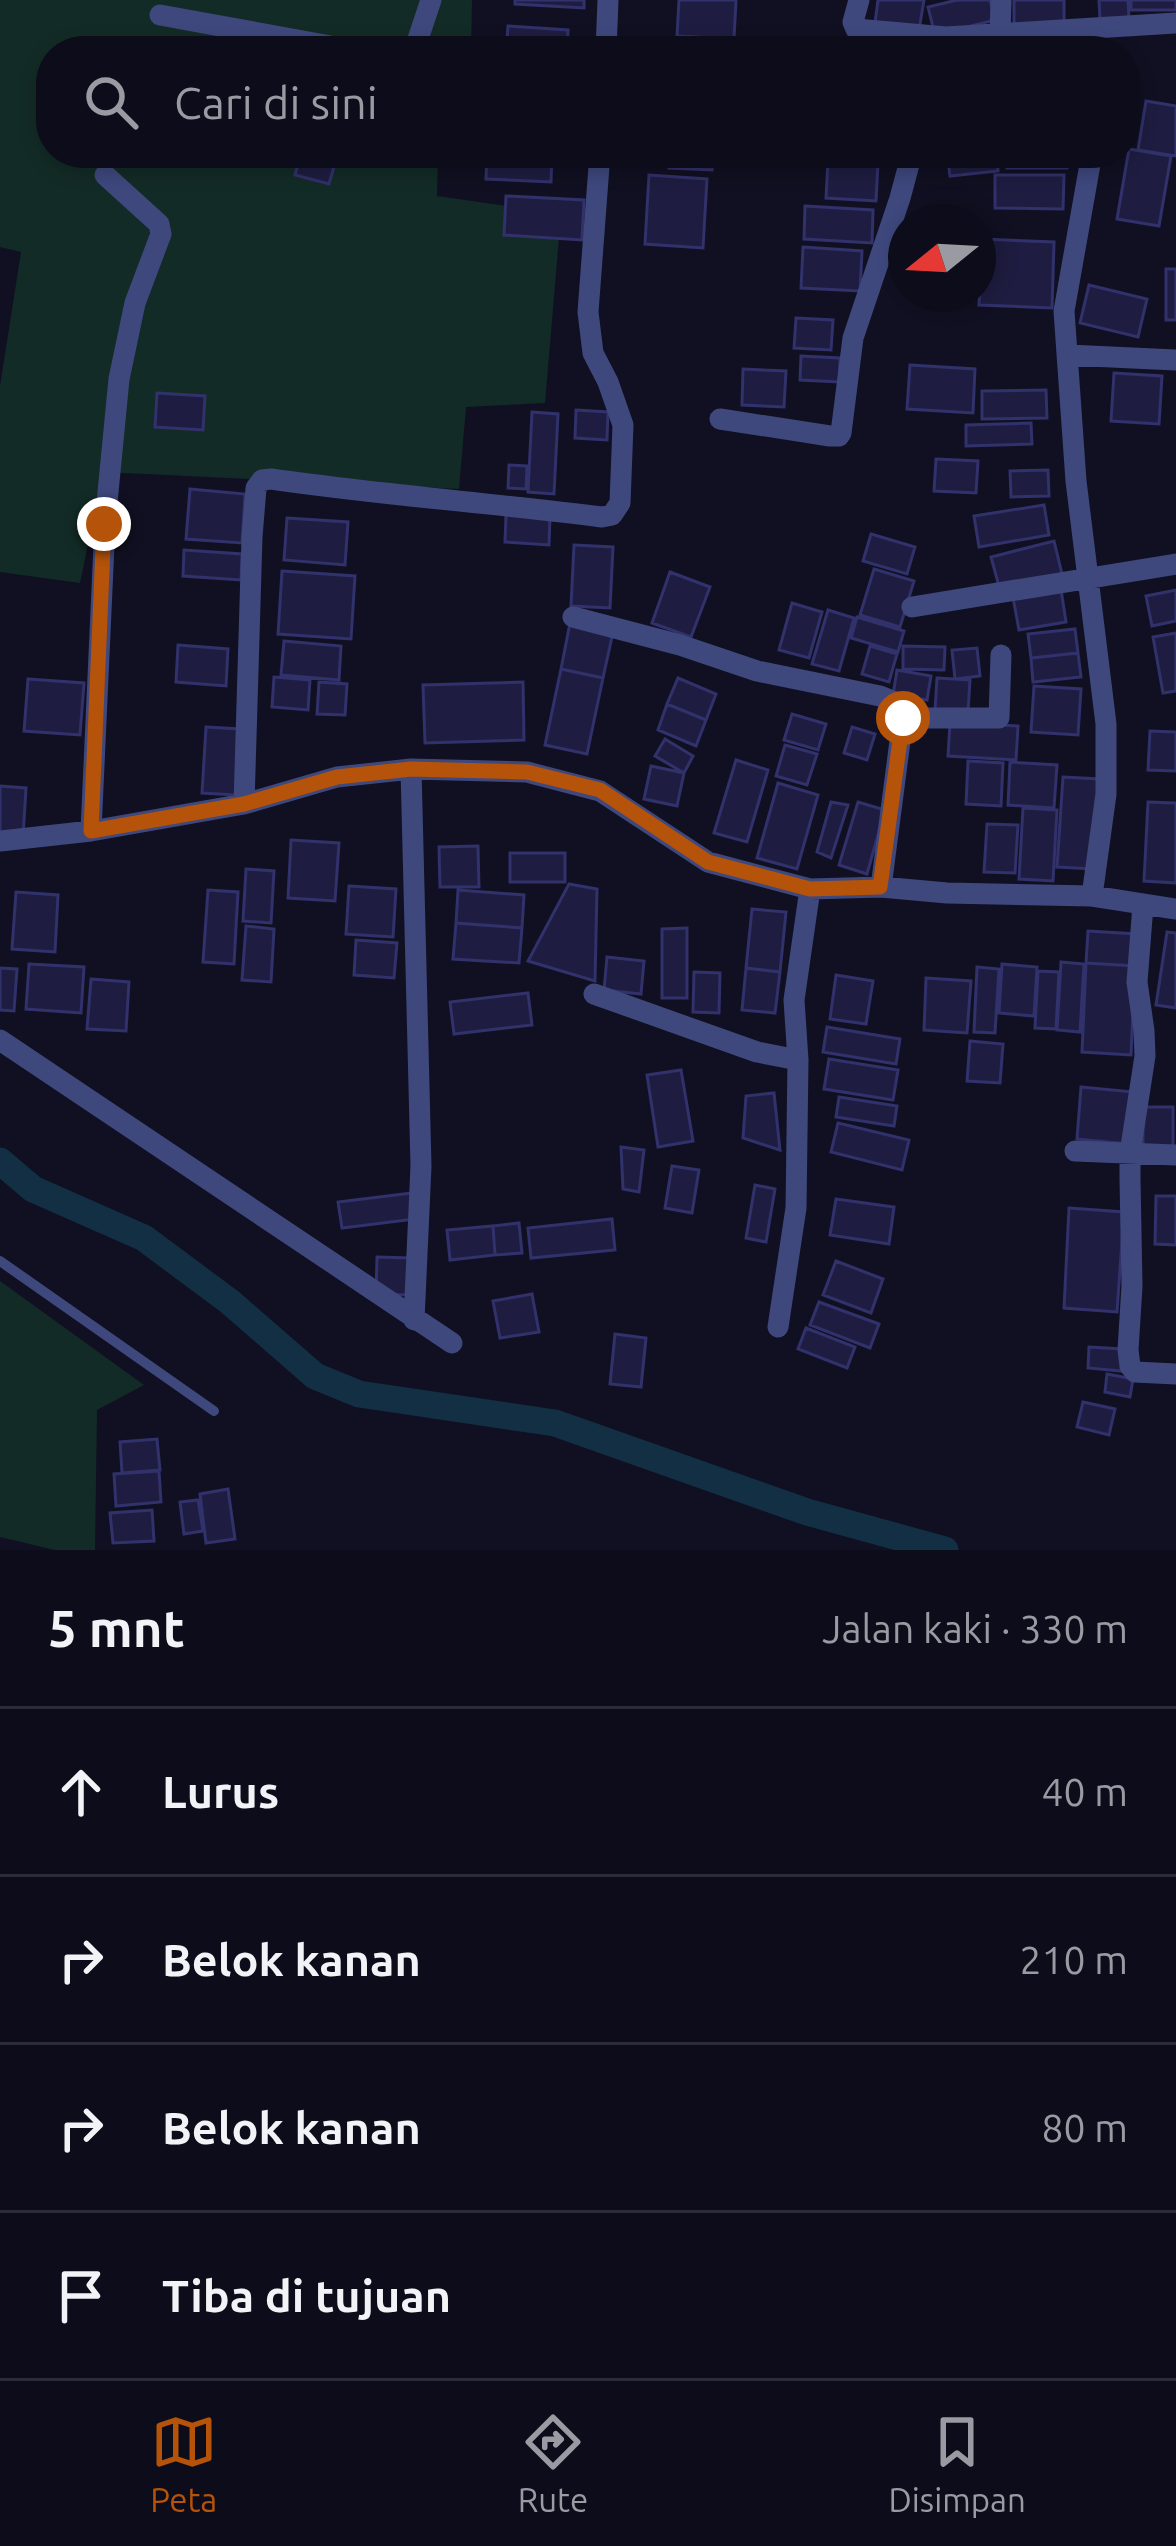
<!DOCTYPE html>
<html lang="id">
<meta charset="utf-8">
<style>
:root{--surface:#0c0c1a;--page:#151523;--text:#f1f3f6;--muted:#9a9ba2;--line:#2c2c39;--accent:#b45309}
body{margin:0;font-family:Ubuntu,sans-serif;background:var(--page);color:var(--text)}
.compass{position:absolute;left:888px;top:204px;width:108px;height:108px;border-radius:50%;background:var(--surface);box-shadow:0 6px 18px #0003;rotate:252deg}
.stop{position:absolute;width:36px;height:36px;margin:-27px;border:9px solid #b45309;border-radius:50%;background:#fff}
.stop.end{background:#b45309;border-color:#fff;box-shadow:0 3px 12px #0008}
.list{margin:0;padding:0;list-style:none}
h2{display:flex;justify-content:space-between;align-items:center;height:156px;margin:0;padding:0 48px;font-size:51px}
h2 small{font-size:39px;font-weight:400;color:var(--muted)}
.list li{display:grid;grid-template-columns:78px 1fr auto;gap:36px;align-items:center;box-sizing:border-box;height:168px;padding:0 48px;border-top:3px solid var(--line)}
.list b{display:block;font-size:45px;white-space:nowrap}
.list em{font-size:39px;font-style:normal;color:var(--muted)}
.icon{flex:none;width:66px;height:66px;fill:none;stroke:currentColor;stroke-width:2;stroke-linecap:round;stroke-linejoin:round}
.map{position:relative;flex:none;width:1176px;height:1550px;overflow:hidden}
.search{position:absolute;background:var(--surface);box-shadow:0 6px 18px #0003;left:36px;right:36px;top:36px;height:132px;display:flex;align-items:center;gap:30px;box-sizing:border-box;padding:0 42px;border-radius:48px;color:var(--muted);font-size:45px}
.sheet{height:828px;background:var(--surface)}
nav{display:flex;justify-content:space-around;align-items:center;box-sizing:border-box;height:168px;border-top:3px solid var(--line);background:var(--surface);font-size:33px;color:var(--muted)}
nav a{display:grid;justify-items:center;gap:6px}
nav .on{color:var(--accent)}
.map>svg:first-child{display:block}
</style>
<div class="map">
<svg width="1176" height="1550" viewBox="0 0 1176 1550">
<rect width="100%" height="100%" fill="#101022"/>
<!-- green -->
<path fill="#132b26" d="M0 0H472L471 51H51V153H438L437 196 561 214 545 403 466 407 459 489 103 472 80 583 0 572V386L21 252 0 247Z
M0 1281 144 1385 97 1410 95 1550H55L0 1537Z"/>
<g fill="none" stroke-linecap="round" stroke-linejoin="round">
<!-- canal -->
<path stroke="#122f44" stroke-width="27" d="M0 1161 33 1189 144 1238 230 1302 315 1376 359 1394 555 1423 807 1512 945 1550"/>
</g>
<!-- building -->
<path fill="#1e1d41" stroke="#31316b" stroke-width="3" d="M515 0H584V8L515 4Z
M679 0H736L734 39 677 36Z
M878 0H924L919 30 875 23Z
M957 0H990L995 20 935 35 928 7Z
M1014 0H1064V25H1014Z
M1099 0H1128L1129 19H1100Z
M1131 0H1176V10H1131Z
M508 26 568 30 567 51H506Z
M879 34 932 43 931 51H876Z
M685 41 746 45V51H684Z
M1146 101 1176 106V156L1138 150Z
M1129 149 1171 156 1159 226 1117 219Z
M301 153H338L329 184 295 175Z
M487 153H552L551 182 486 179Z
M669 153H713L712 170 669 168Z
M947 153H997L998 171 950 176Z
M1006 153H1066L1067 168H1007Z
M828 160 878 163 876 201 826 198Z
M649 175 707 179 703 248 645 244Z
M995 175H1064L1063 209 995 208Z
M506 196 584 200 582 240 504 235Z
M805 206 873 210 872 243 804 239Z
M982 239 1054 242 1052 308 979 305Z
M803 247 862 251 860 291 801 288Z
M1166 269H1176V320H1166Z
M1089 285 1147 299 1138 337 1080 323Z
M796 318 833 320 831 350 794 348Z
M801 356 840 358 839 382 800 380Z
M910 365 975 369 973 413 907 409Z
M743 369 786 371 784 407 742 405Z
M1114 373 1162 376 1159 424 1111 421Z
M1046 390 1047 418 982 419V391Z
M157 393 205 396 203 430 155 427Z
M576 410 608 412 607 440 575 438Z
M532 412 558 414 554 494 528 492Z
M1031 423 1032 444 966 446V425Z
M936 459 978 461 976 493 934 491Z
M509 465 527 466 526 489 508 488Z
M1048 470 1049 496 1011 497 1010 471Z
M190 489 245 494 242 543 186 539Z
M1044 505 1049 535 979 547 974 516Z
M506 515 550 517 549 545 505 542Z
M287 518 348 522 345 565 284 560Z
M871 534 915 547 907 574 863 561Z
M1054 541 1062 574 1000 590 991 557Z
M574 545 613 547 610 608 571 606Z
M184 550 242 554 241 580 183 576Z
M874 569 914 581 900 627 860 615Z
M282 571 355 576 351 639 278 634Z
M670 572 710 587 691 637 652 623Z
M1060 583 1066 622 1019 630 1012 592Z
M1176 590V621L1152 626 1146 596Z
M792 603 822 612 809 658 779 650Z
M828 610 854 618 839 671 812 664Z
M857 617 904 631 898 652 851 638Z
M570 623 613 632 603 678 561 669Z
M1075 629 1078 653 1031 658 1028 634Z
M1176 633V691L1163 693 1153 637Z
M284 641 341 646 339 680 281 675Z
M178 645 228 649 226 686 176 682Z
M870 646 897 654 889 682 862 674Z
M903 646 945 647 944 670 903 669Z
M977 648 980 676 955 679 952 650Z
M1078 653 1081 677 1033 682 1031 658Z
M561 669 603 678 587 754 545 745Z
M897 670 931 676 927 700 893 695Z
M274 677 310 680 308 710 272 707Z
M678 678 716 694 706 720 667 704Z
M937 678 970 680 968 712 935 710Z
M28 679 84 683 80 735 24 731Z
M319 682 347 684 345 715 317 714Z
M523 682 524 740 425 743 423 685Z
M1034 686 1081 689 1078 735 1031 732Z
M667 704 706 720 696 746 658 730Z
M792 714 826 724 818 750 784 740Z
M950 722 1018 726 1016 760 948 756Z
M206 727 240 729 236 795 202 793Z
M852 727 875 734 867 760 844 753Z
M1150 731 1176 732V771L1148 770Z
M665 739 693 756 684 773 655 756Z
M785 745 817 754 807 785 776 776Z
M736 760 768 770 747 842 714 833Z
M968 761 1003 763 1001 806 966 804Z
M1010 762 1057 765 1054 808 1008 805Z
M651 766 684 773 677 806 644 799Z
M1063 777 1100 779 1094 869 1057 867Z
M778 783 818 795 797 869 757 858Z
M0 786 26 788 23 837 0 836Z
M831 802 848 805 831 858 817 852Z
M858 802 885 810 867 874 839 865Z
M1148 802 1176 803V883L1144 881Z
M1023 808 1057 810 1053 881 1019 879Z
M987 824 1018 825 1015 873 984 872Z
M291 840 339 843 335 901 288 898Z
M478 846 479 887H440L439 847Z
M510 853H565V882H510Z
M246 869 274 871 271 923 243 921Z
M569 884 597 889 595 981 528 961Z
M349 886 396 889 393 937 346 934Z
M208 890 238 892 234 964 203 962Z
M458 890 524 895 522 928 456 923Z
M16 892 58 895 55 952 12 949Z
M752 909 786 912 780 972 746 968Z
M456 923 522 928 519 963 453 959Z
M246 926 274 929 271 982 242 980Z
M687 928V998H662V929Z
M1088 931 1137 934 1135 966 1086 963Z
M1167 932 1176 933V1008L1156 1005Z
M356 940 397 943 394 978 354 975Z
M607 957 644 961 641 994 604 990Z
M1061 962 1084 964 1080 1032 1057 1030Z
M1086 963 1135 966 1131 1055 1082 1052Z
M29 964 84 967 81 1013 26 1009Z
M1002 964 1037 967 1034 1016 999 1013Z
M977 967 999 969 995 1033 974 1032Z
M0 968 17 969 14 1011 0 1010Z
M746 968 780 972 775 1013 742 1010Z
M1038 971 1059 972 1056 1029 1035 1028Z
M694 972 720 973 719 1013 693 1012Z
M836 975 873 981 866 1024 830 1019Z
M926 978 971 981 967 1033 924 1030Z
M91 979 129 982 126 1031 87 1029Z
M528 993 532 1025 454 1034 450 1002Z
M827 1027 900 1039 896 1064 823 1052Z
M970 1041 1003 1044 1000 1083 967 1081Z
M829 1059 898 1070 893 1100 824 1089Z
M681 1070 693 1141 658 1147 647 1075Z
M1081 1087 1134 1092 1129 1144 1077 1139Z
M774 1093 780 1150 743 1138 746 1096Z
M839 1097 897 1106 894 1126 836 1117Z
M1143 1107H1173V1147H1143Z
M838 1123 909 1140 902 1170 831 1152Z
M621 1147 644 1150 639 1192 623 1189Z
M672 1166 699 1170 692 1213 665 1208Z
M755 1185 775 1189 766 1242 746 1238Z
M412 1193 415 1219 342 1228 338 1202Z
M1156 1196H1176V1245L1155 1244Z
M836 1199 894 1207 889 1244 830 1235Z
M1069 1208 1124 1212 1117 1312 1064 1308Z
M612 1219 615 1250 531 1258 528 1228Z
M519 1223 522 1253 495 1255 493 1226Z
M493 1226 495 1255 450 1260 447 1230Z
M377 1257 411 1258 410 1295 376 1294Z
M836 1261 883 1279 871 1313 823 1295Z
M532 1294 539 1332 500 1338 493 1301Z
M819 1302 879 1324 870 1348 810 1325Z
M806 1328 855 1347 847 1368 798 1349Z
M615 1334 646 1338 641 1387 610 1384Z
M1089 1347 1122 1349 1121 1371 1088 1368Z
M1107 1374 1133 1379 1130 1397 1105 1392Z
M1083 1402 1115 1409 1109 1435 1077 1427Z
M157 1439 160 1470 122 1473 120 1442Z
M159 1471 161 1502 116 1506 114 1474Z
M228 1489 235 1539 206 1543 200 1494Z
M198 1500 203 1531 184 1534 180 1502Z
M152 1510 154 1541 113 1543 110 1513Z"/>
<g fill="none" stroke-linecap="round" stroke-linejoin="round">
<!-- service -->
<path stroke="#3e487d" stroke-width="10" d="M0 1261 214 1411"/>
<!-- minor -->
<path stroke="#3e487d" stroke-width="21" d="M859 0 853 22 856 29 946 37 1176 23
M160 15 358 51
M1000 35 1001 0
M414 51 431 0
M606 51 608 0
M1068 355 1176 360
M720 419 830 436H839L841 433 853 338 900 198 912 153
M912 607 1176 564
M573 617 680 645 757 671 880 696 897 703 903 718 881 887
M903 718H999L1001 655
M411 769 421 1166 414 1320
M244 804 252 537 256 488 262 480 271 479C381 495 492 503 602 517L612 515 620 503 623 425 608 382 593 353 588 312 600 153
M91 831 105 523 119 379 135 303 161 234 159 224 105 175
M0 841 91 831 244 804 337 777 411 769 527 772 600 791 708 862 810 889 881 887 947 893 1092 896 1176 909
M1092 896 1106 794V724L1076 481 1064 311 1092 153
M1143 905 1137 982 1144 1031 1145 1056 1130 1153V1179L1132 1286 1128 1350 1130 1366 1135 1372 1176 1374
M594 994 757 1052 798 1060
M0 1040 452 1343
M1075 1151 1176 1155
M778 1327 796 1208 798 1060 794 1000 810 889"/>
</g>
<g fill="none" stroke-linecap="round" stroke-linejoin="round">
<!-- route -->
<path stroke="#b45309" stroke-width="15" d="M104 524 91 831 244 804 337 777 411 769 527 772 600 790 708 862 810 889 880 887 903 718"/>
</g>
</svg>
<svg class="compass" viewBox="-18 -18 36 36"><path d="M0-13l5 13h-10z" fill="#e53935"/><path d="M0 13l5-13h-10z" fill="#9a9ba2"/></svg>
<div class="stop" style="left:903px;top:718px"></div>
<div class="stop end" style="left:104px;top:524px"></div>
<div class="search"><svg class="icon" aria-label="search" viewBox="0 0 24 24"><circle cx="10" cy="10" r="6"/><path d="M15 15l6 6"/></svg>Cari di sini</div>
</div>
<section class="sheet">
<h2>5 mnt<small>Jalan kaki · 330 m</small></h2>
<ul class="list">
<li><svg class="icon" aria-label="ahead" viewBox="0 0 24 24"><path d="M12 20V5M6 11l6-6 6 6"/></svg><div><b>Lurus</b></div><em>40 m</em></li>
<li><svg class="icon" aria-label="right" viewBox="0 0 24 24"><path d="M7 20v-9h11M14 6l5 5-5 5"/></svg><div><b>Belok kanan</b></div><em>210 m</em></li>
<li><svg class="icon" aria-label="right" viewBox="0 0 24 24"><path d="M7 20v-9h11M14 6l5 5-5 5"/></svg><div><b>Belok kanan</b></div><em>80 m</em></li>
<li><svg class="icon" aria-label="arrive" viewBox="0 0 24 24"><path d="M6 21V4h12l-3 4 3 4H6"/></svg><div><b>Tiba di tujuan</b></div></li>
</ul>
</section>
<nav>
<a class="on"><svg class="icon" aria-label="map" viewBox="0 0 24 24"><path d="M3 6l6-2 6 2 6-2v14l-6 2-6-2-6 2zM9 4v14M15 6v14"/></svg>Peta</a>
<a><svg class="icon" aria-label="directions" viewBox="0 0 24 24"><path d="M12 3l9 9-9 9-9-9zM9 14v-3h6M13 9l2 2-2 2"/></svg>Rute</a>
<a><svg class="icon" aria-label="saved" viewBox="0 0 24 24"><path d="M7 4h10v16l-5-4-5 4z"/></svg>Disimpan</a>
</nav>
